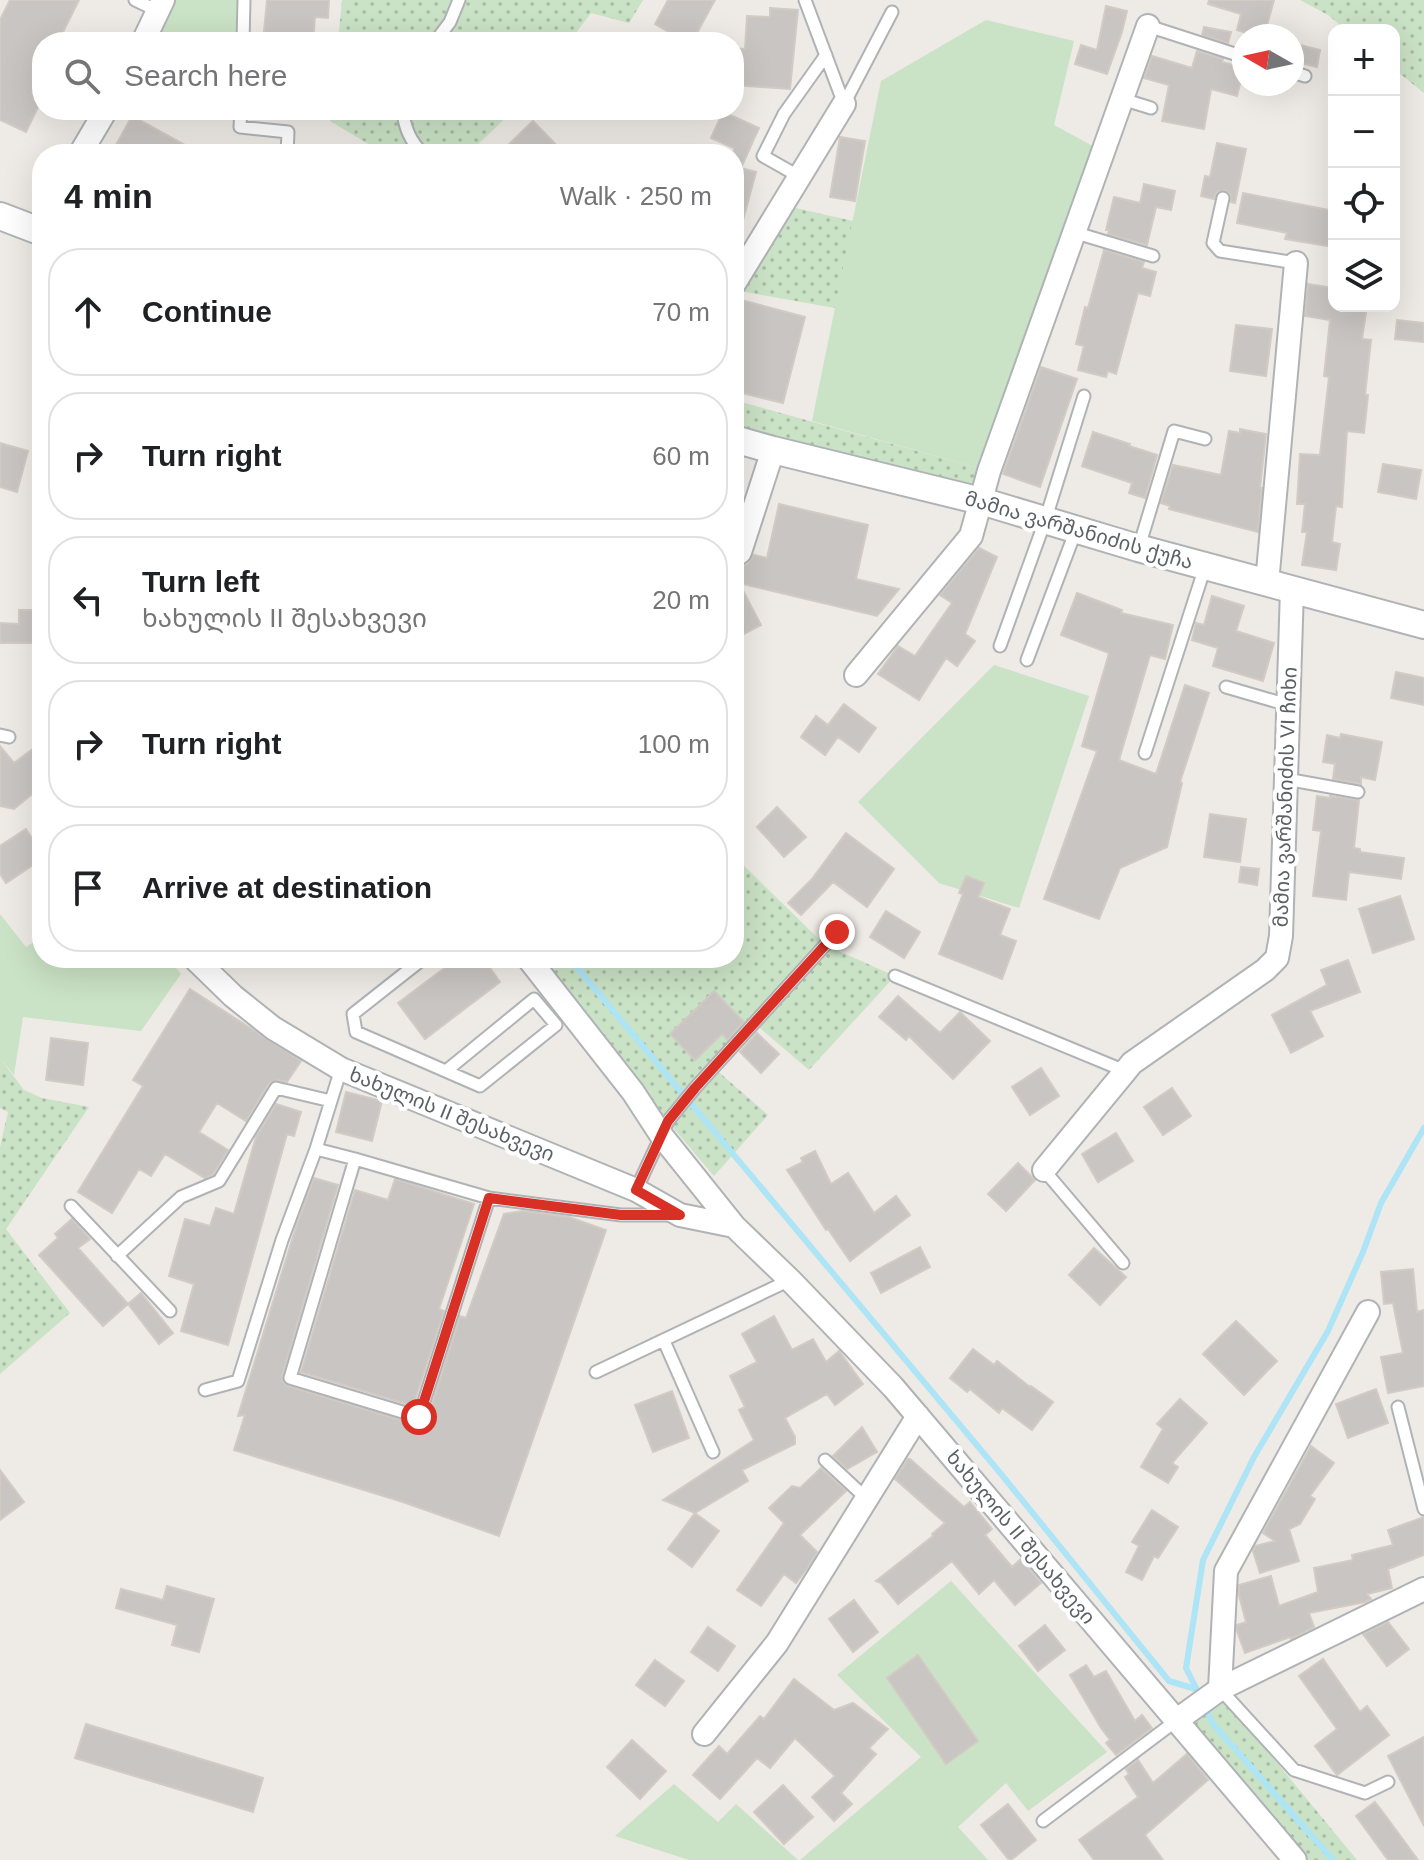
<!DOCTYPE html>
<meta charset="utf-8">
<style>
:root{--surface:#fff;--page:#f2f2f2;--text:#202124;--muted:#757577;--line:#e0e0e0}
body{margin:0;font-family:Arial,"Noto Sans Georgian",sans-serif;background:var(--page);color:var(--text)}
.controls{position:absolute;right:24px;top:24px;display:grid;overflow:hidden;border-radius:16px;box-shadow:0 8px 32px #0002}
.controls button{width:72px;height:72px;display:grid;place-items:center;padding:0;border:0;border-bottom:2px solid var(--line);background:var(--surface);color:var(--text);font:40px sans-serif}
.compass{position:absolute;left:1232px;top:24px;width:72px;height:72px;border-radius:50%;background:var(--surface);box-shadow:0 8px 32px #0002;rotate:279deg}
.stop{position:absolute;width:24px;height:24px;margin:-18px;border:6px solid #d93025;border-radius:50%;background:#fff}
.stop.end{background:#d93025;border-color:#fff;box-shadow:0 2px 8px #0008}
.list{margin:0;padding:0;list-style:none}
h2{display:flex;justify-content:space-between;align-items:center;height:104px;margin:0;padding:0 32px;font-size:34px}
h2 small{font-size:26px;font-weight:400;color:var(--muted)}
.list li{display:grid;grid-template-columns:52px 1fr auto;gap:24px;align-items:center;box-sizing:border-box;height:128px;margin:0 16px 16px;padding:0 16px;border:2px solid var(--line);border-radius:32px}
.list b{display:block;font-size:30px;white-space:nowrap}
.list p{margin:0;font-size:26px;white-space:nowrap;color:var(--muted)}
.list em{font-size:26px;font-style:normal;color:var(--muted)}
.icon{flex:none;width:44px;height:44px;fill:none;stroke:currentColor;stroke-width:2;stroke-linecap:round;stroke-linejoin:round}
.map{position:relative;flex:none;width:1424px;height:1860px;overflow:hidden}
.search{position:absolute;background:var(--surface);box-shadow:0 8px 32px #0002;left:32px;top:32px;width:712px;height:88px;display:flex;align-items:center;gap:20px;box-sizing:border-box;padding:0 28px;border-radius:32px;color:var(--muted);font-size:30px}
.panel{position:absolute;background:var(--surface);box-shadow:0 8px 32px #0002;left:32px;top:144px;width:712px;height:824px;border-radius:32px}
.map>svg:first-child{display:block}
</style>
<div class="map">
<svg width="1424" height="1860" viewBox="0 0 1424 1860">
<defs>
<pattern id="grass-dots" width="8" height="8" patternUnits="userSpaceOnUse" patternTransform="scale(2)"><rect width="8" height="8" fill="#cae2c5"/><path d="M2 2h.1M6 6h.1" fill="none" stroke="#a7bba4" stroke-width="1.8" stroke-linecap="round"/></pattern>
</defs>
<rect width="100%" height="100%" fill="#eeeae5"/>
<!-- grass -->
<path fill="url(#grass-dots)" d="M342 0H643L629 23 591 13 569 42H338Z
M1300 0H1424V93L1394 69V30H1346L1328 15Z
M331 110H514L468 154H372L375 148 330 121Z
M782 205 853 221 835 308 734 290Z
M734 400 989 471 981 501 734 439Z
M734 856 825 945 895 976 809 1070 754 1023 714 1068 768 1115 714 1176 529 958H734Z
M0 1058 24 1090 42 1098 89 1107 6 1229 70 1313 0 1374V1147L8 1112 0 1108Z
M1218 1691 1357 1860H1295L1177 1720Z"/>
<!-- green -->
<path fill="#cae2c5" d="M163 0H244L243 42H143Z
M986 20 1074 41 1054 125 1102 151 989 471 812 421 881 81Z
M994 665 1089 696 1019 908 939 883 858 802Z
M0 914 26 947 42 937V958H168L181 974 141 1031 23 1017 14 1075 0 1058Z
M951 1581 1107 1752 1028 1811 1006 1783 958 1827 988 1860H800L921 1757 837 1675Z
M674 1784 718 1822 736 1804 798 1860H689L615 1836Z"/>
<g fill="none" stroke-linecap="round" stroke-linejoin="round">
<!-- stream -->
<path stroke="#ade4f6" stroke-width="6" d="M569 958 1001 1474 1169 1681 1196 1689
M1197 1690 1186 1668 1203 1560 1254 1457 1328 1331 1363 1252 1381 1203 1424 1128
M1205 1708 1213 1724 1333 1860"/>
</g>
<!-- building -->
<path fill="#c9c5c2" stroke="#d2cbc4" stroke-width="2" d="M10 0H79L58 42H42V73L32 93 42 99 26 132 0 120V20Z
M267 0H329L328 18 315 17 313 42H263Z
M668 0H715L692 42H686L655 24Z
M1209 0H1274L1264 36H1257L1237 30 1241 14 1208 4Z
M1106 6 1127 11 1122 32 1107 74 1075 64 1081 45 1097 50Z
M770 8 798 10 790 89 734 85V48L745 49 747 16 770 17Z
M1204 27 1231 32 1228 43 1202 35Z
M1292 43 1320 50 1317 67 1292 61Z
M1197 51 1223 59 1222 62 1244 68 1237 96 1211 89 1204 129 1162 121 1169 85 1144 78 1152 56 1192 68Z
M722 114H728L759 128 741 168 756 172 739 235 734 234V148L711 138Z
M132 116 201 154H111Z
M533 121 565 154H499Z
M840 137 865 141 855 201 830 197Z
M1217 143 1246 149 1235 203 1231 202V195L1224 190 1217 192 1214 199 1201 196 1205 176 1210 177Z
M1144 184 1175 191 1171 210 1156 207 1147 245 1108 234 1109 230H1106L1114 197 1140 203Z
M1243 193 1334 211V247L1285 239 1287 233 1237 223Z
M1104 250 1144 262 1142 268 1156 272 1150 296 1138 293 1116 374 1108 371 1106 377 1078 370 1084 346 1076 344 1085 307 1088 308Z
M1308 284 1334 288V306H1367L1362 339 1371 340 1365 395H1368L1364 433 1347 431 1342 507 1336 506 1332 542 1340 544 1336 570 1302 565 1307 532H1302L1305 504H1297L1300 454 1320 455 1329 377 1324 376 1330 320 1305 316Z
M734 298 805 317 783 403 734 391Z
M1397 320 1424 323V342L1395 339Z
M1236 325 1272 329 1266 376 1230 371Z
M1041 367 1077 379 1040 487 1003 474Z
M1240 429 1266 434 1260 488H1262L1258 532 1169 509 1170 506 1161 503 1173 465 1221 475 1229 431 1240 433Z
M1093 432 1130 444 1129 446 1157 455 1145 498 1129 493 1132 483 1082 466Z
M0 443 28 451 17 492 0 487Z
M1383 464 1421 470 1416 499 1378 492Z
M779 504 868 525 856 579 899 589 877 616 739 583 761 625 734 639V570L748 564 754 555 767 558Z
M979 548 997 557 965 634 975 641 957 666 946 658 919 700 878 674 898 646 915 656 952 603 940 595Z
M1077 593 1122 610 1121 613 1173 625 1165 659 1150 655 1119 760 1156 774 1185 685 1209 693 1180 782 1182 783 1167 847 1120 868 1099 919 1044 899 1097 751 1082 746 1109 653 1061 635Z
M1212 596 1244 606 1236 631 1274 643 1263 681 1213 666 1218 648 1192 640 1196 623 1204 625Z
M19 610H38V643H0V623L19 624Z
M1396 672 1424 678V705L1391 698Z
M844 704 876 728 859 752 838 737 825 755 801 737 816 716 828 725Z
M1341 734 1382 742 1375 780 1361 777V784L1333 779 1335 764 1323 762 1327 735 1340 738Z
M42 742V786L14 809 0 806V746L14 763Z
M1317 796 1330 798V796L1359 800 1354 848 1360 849V852L1404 858 1401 879 1349 872 1346 900 1313 896 1321 831 1313 830Z
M777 807 806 837 784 857 757 827Z
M1210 814 1246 819 1240 862 1204 857Z
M26 829 42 854V859L6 883 0 874V846Z
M846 833 894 869 867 907 833 882 801 915 788 903 812 879Z
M1241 867 1259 869 1257 885 1239 882Z
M966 876 984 883 978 897 1010 909 1000 935 1016 941 1002 979 939 954 963 894 959 893Z
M1400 896 1414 939 1373 953 1359 909Z
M886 911 920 932 904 958 870 937Z
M458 958H483L500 982 425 1039 398 1003Z
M1348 960 1360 992 1310 1011 1323 1036 1291 1053 1272 1015 1327 985 1321 970Z
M190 989 301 1061 287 1082 277 1080 269 1083 246 1121 217 1103 199 1132 228 1150 213 1174 205 1178 165 1154 151 1176 139 1169 112 1213 78 1192 143 1086 133 1080Z
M714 991 744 1022 727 1040 722 1034 695 1060 670 1034Z
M898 996 940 1033 960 1012 990 1041 953 1079 909 1036 906 1040 879 1017Z
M757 1033 779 1054 761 1073 740 1052Z
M51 1038 88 1043 83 1085 46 1080Z
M1041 1068 1059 1096 1030 1115 1012 1087Z
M1172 1088 1191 1116 1163 1135 1144 1107Z
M346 1092 382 1101 372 1141 336 1132Z
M276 1104 301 1112 294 1136 287 1134 228 1345 181 1331 194 1284 169 1276 185 1219 210 1226 216 1208 234 1214 256 1137Z
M1116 1133 1133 1161 1098 1182 1082 1154Z
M815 1151 831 1184 848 1173 874 1213 896 1196 910 1215 850 1261 828 1229 826 1230 787 1170 803 1162 801 1158Z
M1018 1163 1035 1180 1006 1211 988 1194Z
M314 1178 338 1185 282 1376V1381L288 1386 417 1425H422L427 1420 460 1316 466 1318 504 1214 523 1211 569 1217 606 1230 499 1536 403 1502 234 1450 245 1415 238 1416 296 1227Z
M395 1179 474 1204 439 1309 444 1311 413 1406 301 1372 355 1190 388 1200Z
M72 1219 90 1239 78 1248 128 1304 103 1326 39 1255 58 1238 55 1234Z
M920 1247 930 1267 881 1293 871 1273Z
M1094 1248 1126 1277 1100 1305 1069 1275Z
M1413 1269 1417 1312 1424 1310V1386L1388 1393 1381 1357 1403 1353 1393 1303 1384 1304 1381 1272Z
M141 1293 173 1333 159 1344 128 1304Z
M774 1316 792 1350 813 1339 826 1362 839 1351 863 1384 835 1405 827 1394 785 1418 795 1437V1444L742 1470 748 1481 695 1513 663 1500 754 1440 739 1410 745 1407 730 1376 757 1362 742 1334Z
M1236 1321 1277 1361 1244 1395 1203 1354Z
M973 1349 994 1365 997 1361 1030 1387 1031 1386 1053 1402 1032 1430 1002 1408 999 1413 970 1389 967 1392 950 1378Z
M1376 1389 1388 1423 1348 1438 1336 1404Z
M672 1391 689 1438 653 1452 635 1405Z
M1180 1399 1207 1423 1172 1463 1178 1467 1168 1483 1141 1467 1163 1429 1157 1424Z
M862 1427 877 1452 847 1469 833 1456Z
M1311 1446 1334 1463 1310 1496 1315 1499 1300 1524 1289 1529 1299 1561 1260 1573 1253 1551 1255 1546 1275 1541 1263 1533Z
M908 1459H910L964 1507 970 1502 992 1529 985 1535 1012 1567 1021 1559 1041 1583 1015 1605 994 1580 979 1594 952 1561 898 1604 881 1583 876 1581 933 1536 932 1534 945 1523 895 1479Z
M821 1468 846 1491 800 1535 817 1552 809 1566 796 1583 784 1574 761 1606 737 1590 784 1523 769 1508 792 1486 800 1488Z
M0 1470 24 1502 0 1520Z
M1152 1510 1178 1527 1158 1558 1154 1556 1142 1580 1126 1572 1139 1546 1132 1542Z
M695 1513 719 1531 692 1567 668 1549Z
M1424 1517V1555L1388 1569 1392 1588 1367 1594 1371 1599 1365 1602 1309 1613 1314 1627 1291 1639 1290 1637 1245 1653 1237 1631V1625L1246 1622 1239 1595V1585L1271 1576 1279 1606 1318 1592 1314 1568 1353 1560 1352 1555 1393 1545 1388 1530Z
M167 1586 214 1599 199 1652 172 1645 177 1625 116 1608 121 1589 163 1600Z
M854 1600 878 1632 853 1652 829 1619Z
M1388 1622 1409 1649 1387 1666 1363 1634Z
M1045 1625 1065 1650 1038 1671 1019 1646Z
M708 1627 735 1646 718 1671 691 1652Z
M918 1655 978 1741 946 1764 887 1678Z
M1323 1659 1360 1712 1367 1706 1389 1735 1337 1775 1315 1746 1337 1729 1299 1676Z
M655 1660 684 1681 665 1706 636 1685Z
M1086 1665 1094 1677 1106 1671 1135 1721 1142 1715 1152 1728 1116 1755 1106 1743 1110 1740 1101 1728 1070 1675Z
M794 1679 834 1710 853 1703 888 1729 869 1748 876 1754 841 1793 852 1804 834 1821 812 1797 835 1776 795 1738 770 1768 757 1758 720 1799 693 1775 719 1746 727 1754 760 1716 764 1719Z
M86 1724 263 1778 253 1812 75 1758Z
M1424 1737V1826L1388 1756Z
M632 1740 666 1771 640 1799 607 1767Z
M1187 1754 1208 1780 1145 1835 1163 1860H1094L1079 1840 1138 1797 1125 1777 1129 1774 1126 1769 1138 1760 1153 1783Z
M783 1785 813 1817 784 1844 754 1812Z
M1375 1802 1382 1811 1418 1860H1388L1356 1816Z
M1008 1804 1036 1840 1011 1860H1009L981 1825Z"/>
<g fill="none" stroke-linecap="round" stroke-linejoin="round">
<!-- service casing -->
<g stroke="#b0b3b6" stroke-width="15">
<path id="service" d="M135 0 158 11
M805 0 844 104
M1148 26 1244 57
M243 42 244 0
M435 42 450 22 459 0
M1292 72 1305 76
M1122 99 1151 108
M844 104 892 12
M241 110 240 127 288 132 287 154
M403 110C404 127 411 142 423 154
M800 177 763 156 784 114 826 55
M1223 198 1213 243 1220 251 1296 263
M1073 232 1153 256
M1139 547 1174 431 1205 439
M1000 646 1045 521 1084 396
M1027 660 1076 530
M1226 687 1288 705
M0 735 9 737
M1145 753 1205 567
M1286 779 1358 792
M424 958 353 1014 356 1032 480 1086 556 1025 534 999 446 1071
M895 976 1125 1071
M316 1149 355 1159 290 1378 419 1417 489 1198 621 1215H671
M355 1159 489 1198
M1044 1170 1123 1263
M636 1190 668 1121 695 1088 837 932
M71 1206 170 1311
M117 1256 181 1197 219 1181 276 1088 331 1101
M664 1341 713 1452
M596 1372 790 1280
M205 1390 238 1381 282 1240 316 1149 341 1069
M1398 1407 1424 1509
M825 1460 867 1499
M1220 1689 1294 1770 1365 1793 1388 1782
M1043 1821 1177 1720"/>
</g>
<!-- minor casing -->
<g stroke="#b0b3b6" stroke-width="26">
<path id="minor" d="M143 42 163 0
M80 154 106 110
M734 284 844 104
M734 556 740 552 773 450
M1267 583 1296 263
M856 675 971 536 989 471 1148 26
M194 958 233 996 273 1028 341 1069 636 1190 680 1215 734 1226
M528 958 633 1092 661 1135 734 1226 790 1280 893 1387 1295 1860
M1044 1170 1132 1063 1265 970 1277 958 1281 936 1292 589
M1220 1689 1226 1571 1368 1312
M1177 1720 1220 1689 1424 1589
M704 1734 777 1643 918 1416"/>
</g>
<!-- tertiary casing -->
<g stroke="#b0b3b6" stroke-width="30">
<path id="tertiary" d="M0 216 42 232
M734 439 773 450 981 501 1138 548 1424 625"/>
</g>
<!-- service -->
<use href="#service" stroke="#fff" stroke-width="11"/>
<!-- minor -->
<use href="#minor" stroke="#fff" stroke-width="22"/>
<!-- tertiary -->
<use href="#tertiary" stroke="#fff" stroke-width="26"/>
</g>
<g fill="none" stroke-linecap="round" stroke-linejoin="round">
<!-- route -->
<path stroke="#d93025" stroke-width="10" d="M419 1417 489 1198 621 1215H680L636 1190 668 1121 695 1088 837 932"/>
</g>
<g text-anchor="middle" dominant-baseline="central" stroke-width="8" stroke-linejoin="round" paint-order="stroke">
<!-- street labels -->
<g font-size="20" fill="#5d6164" stroke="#fff">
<text transform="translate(1079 530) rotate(16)">მამია ვარშანიძის ქუჩა</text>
<text transform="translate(1285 797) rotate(-88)">მამია ვარშანიძის VI ჩიხი</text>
<text transform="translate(452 1114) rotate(22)">ხახულის II შესახვევი</text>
<text transform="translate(1021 1537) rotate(50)">ხახულის II შესახვევი</text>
</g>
</g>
</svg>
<div class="controls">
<button>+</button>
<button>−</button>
<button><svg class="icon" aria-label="locate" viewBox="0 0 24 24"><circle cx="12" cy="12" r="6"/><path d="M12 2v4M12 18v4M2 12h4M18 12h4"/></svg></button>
<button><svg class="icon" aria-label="layers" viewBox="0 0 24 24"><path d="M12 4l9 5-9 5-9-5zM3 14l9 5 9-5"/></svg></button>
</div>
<svg class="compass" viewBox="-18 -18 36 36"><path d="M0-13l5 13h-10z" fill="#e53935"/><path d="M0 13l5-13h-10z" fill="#757577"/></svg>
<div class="stop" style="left:419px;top:1417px"></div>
<div class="stop end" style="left:837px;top:932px"></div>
<div class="search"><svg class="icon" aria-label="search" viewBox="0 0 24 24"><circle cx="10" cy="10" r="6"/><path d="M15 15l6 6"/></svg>Search here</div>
<section class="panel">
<h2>4 min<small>Walk · 250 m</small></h2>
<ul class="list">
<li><svg class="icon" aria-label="ahead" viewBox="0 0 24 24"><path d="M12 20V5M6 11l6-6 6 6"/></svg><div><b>Continue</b></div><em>70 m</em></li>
<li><svg class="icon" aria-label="right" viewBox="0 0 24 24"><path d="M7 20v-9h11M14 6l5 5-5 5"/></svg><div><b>Turn right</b></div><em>60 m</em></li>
<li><svg class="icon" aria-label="left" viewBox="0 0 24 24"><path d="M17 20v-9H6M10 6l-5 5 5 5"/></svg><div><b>Turn left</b><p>ხახულის II შესახვევი</p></div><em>20 m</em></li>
<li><svg class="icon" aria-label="right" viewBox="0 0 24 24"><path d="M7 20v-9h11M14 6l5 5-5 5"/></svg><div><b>Turn right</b></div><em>100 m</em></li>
<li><svg class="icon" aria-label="arrive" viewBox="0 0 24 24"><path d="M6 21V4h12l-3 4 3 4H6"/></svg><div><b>Arrive at destination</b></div></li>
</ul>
</section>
</div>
